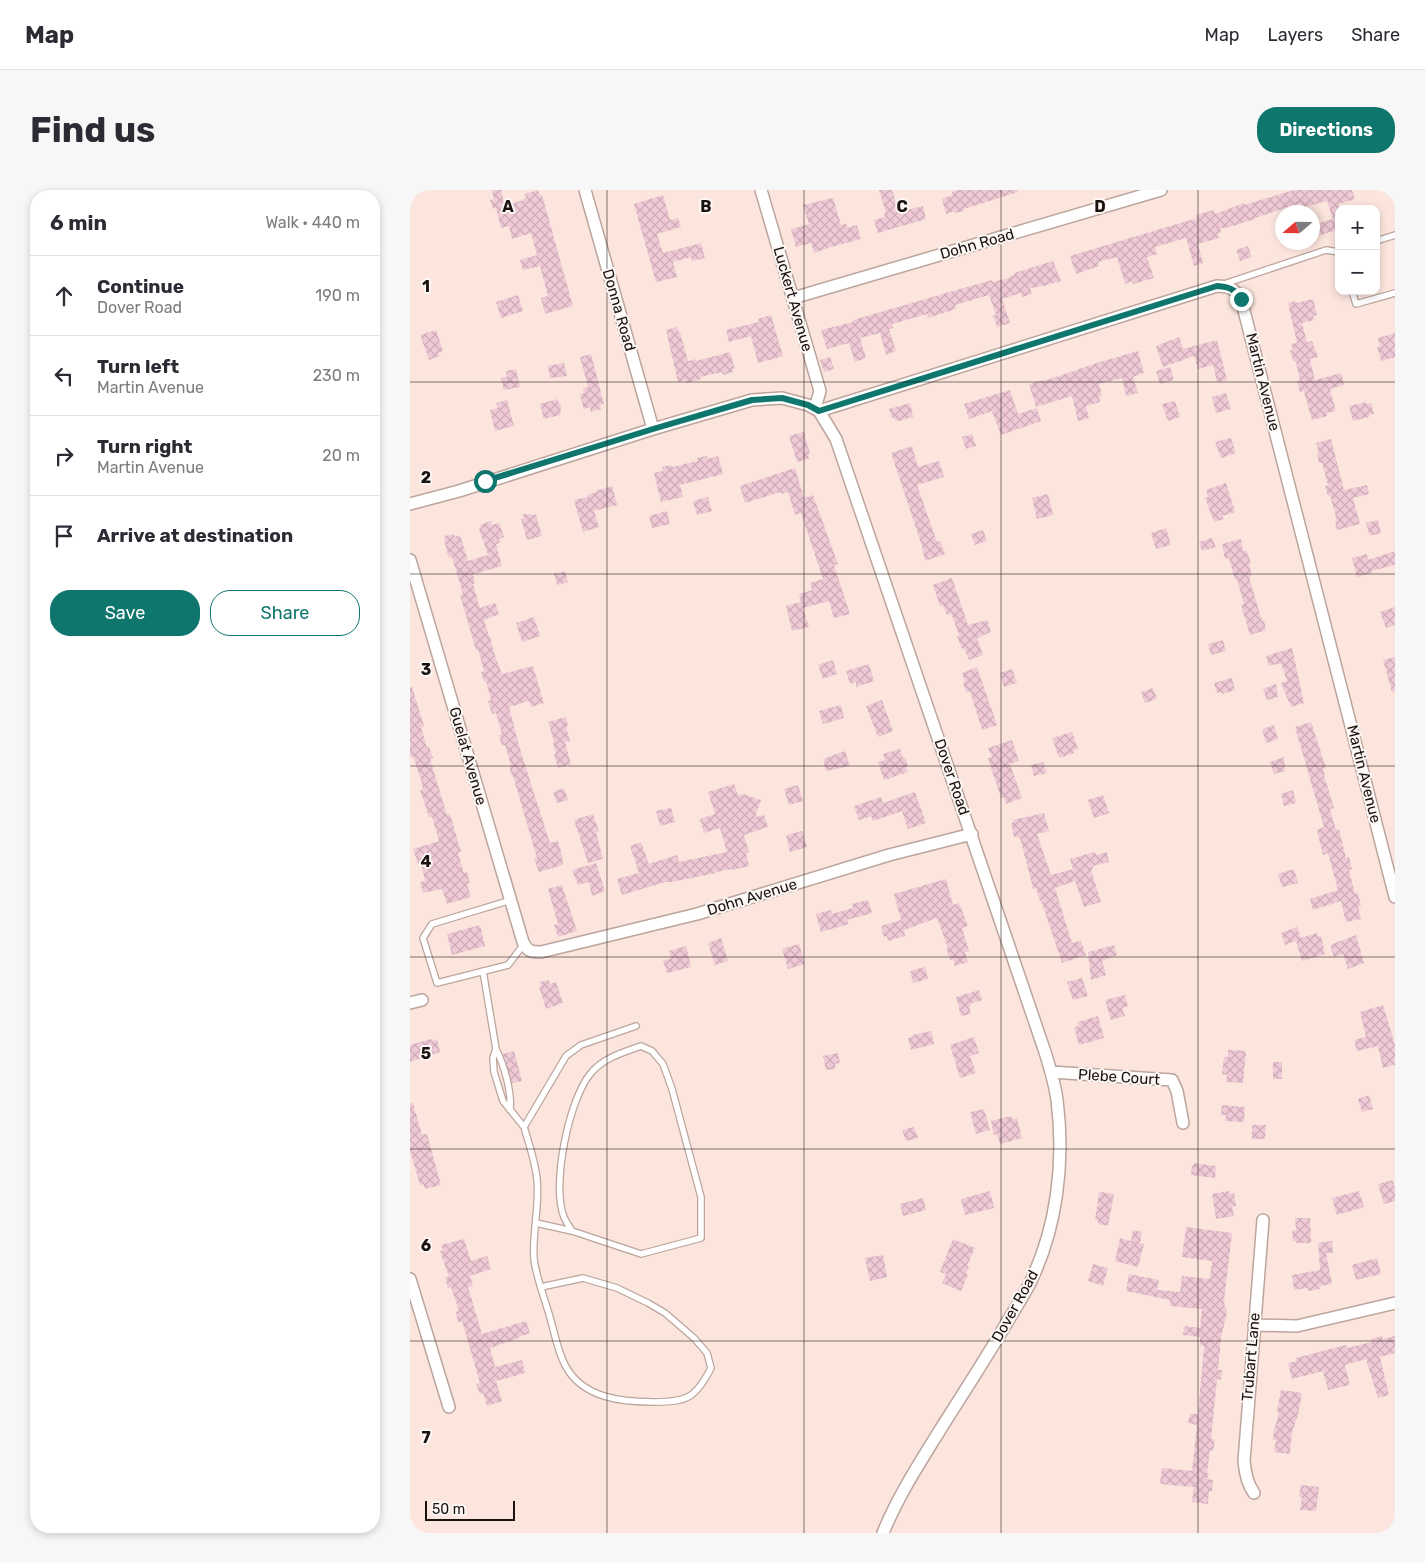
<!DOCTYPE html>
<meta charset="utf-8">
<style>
:root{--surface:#fff;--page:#f7f7f7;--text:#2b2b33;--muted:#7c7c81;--line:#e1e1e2;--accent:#0f766e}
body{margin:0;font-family:Rubik,sans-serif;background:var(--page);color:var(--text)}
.controls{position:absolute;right:15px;top:15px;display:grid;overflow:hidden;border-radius:10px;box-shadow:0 2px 8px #0003}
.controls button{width:45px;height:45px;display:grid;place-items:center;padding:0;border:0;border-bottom:1px solid var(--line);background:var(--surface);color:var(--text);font:25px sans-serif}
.compass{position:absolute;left:865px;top:15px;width:45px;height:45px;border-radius:50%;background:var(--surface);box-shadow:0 2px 8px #0003;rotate:250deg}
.scale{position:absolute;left:15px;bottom:12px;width:90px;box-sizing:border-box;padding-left:5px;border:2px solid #1a120f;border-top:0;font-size:14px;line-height:18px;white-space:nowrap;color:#1a120f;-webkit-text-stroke:4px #fcf7f5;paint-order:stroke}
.stop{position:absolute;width:15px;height:15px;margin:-11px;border:4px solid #0f766e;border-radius:50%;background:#fff}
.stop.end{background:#0f766e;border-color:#fff;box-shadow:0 1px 5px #0008}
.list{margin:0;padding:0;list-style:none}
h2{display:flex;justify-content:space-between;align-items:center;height:65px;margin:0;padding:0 20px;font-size:21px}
h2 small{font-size:16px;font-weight:400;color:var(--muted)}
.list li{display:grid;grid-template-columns:32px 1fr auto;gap:15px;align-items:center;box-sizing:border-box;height:80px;padding:0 20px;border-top:1px solid var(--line)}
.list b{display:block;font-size:19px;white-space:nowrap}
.list p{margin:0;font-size:16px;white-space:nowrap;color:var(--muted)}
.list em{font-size:16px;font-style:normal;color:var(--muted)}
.actions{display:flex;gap:10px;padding:15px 20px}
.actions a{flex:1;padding:11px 0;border:1px solid var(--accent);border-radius:20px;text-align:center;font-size:18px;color:var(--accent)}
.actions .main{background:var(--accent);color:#fff}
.icon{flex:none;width:28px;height:28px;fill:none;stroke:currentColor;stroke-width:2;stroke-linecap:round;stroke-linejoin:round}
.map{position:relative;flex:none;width:985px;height:1343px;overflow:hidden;border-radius:20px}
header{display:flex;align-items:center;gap:30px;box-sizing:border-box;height:70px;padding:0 25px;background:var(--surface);border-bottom:1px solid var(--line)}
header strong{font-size:24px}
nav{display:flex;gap:28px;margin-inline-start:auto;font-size:18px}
.intro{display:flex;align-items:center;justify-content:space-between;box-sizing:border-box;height:120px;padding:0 30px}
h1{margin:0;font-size:35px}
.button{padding:12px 22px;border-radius:20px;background:var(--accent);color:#fff;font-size:18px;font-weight:700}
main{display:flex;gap:30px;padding:0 30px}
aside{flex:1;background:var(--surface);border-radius:20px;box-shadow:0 2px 8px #0003}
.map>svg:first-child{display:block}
</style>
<header>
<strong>Map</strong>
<nav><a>Map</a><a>Layers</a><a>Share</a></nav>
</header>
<div class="intro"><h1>Find us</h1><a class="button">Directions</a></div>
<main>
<aside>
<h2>6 min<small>Walk · 440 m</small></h2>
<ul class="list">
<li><svg class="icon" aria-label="ahead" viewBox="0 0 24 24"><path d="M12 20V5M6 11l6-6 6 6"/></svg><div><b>Continue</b><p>Dover Road</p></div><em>190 m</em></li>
<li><svg class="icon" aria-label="left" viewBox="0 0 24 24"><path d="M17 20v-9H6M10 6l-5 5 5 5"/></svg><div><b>Turn left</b><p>Martin Avenue</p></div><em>230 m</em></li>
<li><svg class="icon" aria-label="right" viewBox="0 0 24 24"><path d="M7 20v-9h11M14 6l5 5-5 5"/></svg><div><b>Turn right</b><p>Martin Avenue</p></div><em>20 m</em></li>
<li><svg class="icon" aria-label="arrive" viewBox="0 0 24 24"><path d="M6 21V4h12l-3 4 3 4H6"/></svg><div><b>Arrive at destination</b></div></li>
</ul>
<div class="actions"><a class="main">Save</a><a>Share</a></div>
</aside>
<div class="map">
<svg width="985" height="1343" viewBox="0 0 985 1343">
<defs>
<pattern id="building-cross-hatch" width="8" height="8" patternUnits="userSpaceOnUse" patternTransform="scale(1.25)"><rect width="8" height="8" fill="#efc9d6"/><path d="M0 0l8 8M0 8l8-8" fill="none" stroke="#ccacb6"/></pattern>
</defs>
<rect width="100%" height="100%" fill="#fce5dd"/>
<!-- building -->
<path fill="url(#building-cross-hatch)" d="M82 0H91L95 16 113 10V9L116 8 115 4 128 0 130 5H132L163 116 135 124 131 108 138 106 130 76 113 80 110 70 127 65 121 43 102 49 99 36 91 38 86 18 83 19 80 10 84 9Z
M469 0H482L489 22 513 16 516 29 468 43 464 30 475 27 474 23H476Z
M547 0H607L608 2 554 19V21L545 23 544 21 536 24 532 9 543 5 542 2Z
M884 0H942L945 9 929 14V39L902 48V35L923 29 917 11 892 18 891 13 845 28V29L816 38H810L811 43H808L809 48 788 54 793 73 784 76 776 48 745 57 747 64 737 67 744 88 723 94 722 91 715 94 707 67 688 72 689 76 666 84 660 66 787 28 786 25 804 20 805 24 834 13V15Z
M253 5 260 30 268 28 271 37 247 44 253 63 291 53 295 68 282 71 281 67 263 72 267 87 246 92 224 14Z
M423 8 431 35 436 34 437 38 447 35 451 49 421 57 404 63 401 53 386 57 381 39 399 34 393 15Z
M838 56 842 67 830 71 826 60Z
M643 71 651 91 633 96 620 98 622 104 612 107 611 103 592 109 600 133 587 137 583 126 586 125 579 105 545 115 546 119 518 128 517 124 482 134 483 138 479 139 486 161 476 165 470 143 450 148 456 168 445 172 439 153 417 159 411 140 443 132V130L550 99 582 90V92L600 88V86L605 85 604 83Z
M108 105 113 121 91 128 86 112Z
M903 109 907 125 903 126 904 130 892 133 897 152 902 151 908 167 900 169 905 190 931 183 932 185 934 195 920 199 926 221 916 223 917 226 902 230 894 202 893 201 890 202 887 191H890L886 172 883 171 880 160H883L881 154 887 153 878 113 885 111 886 113Z
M361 125 373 166 348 173 341 146 319 152 316 140 349 132 348 129Z
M267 137 269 142H270L278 171 286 169V171L320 162 325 179H322L323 182 313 185 312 182 290 187 291 189 277 193 276 190 268 192 256 140Z
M26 140 33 161 28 163 30 166 19 170 10 145Z
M985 143V167L971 171 967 157H970L968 148Z
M769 147 773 159 807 150 817 190 807 192 803 175 788 179 784 166 753 177 746 156Z
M728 161 734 183 723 187 728 203 716 206 712 188 689 194 692 206H689L690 212 676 216 679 228 668 231 662 206 626 217 619 194 634 190V191L690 172Z
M181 164 194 214 190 215 191 219 181 222 180 217 174 219 170 205 174 203 173 198 178 197 170 167Z
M420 167 424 179 414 182 410 170Z
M154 173 157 186 140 188 138 176Z
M760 177 764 190 750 194 746 181Z
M106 179 110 197 94 200 91 188 97 187 96 181Z
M600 200 608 224 627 218 631 231 591 245 582 221 559 229 554 214Z
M816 203 821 219 806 223 802 207Z
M147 209 151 216 150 225 134 229 130 214Z
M97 210 104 236 85 241 80 220 88 218 86 213Z
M765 211 770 227 758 231 752 214Z
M956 212V214L961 213 964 224 959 225V227L943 231 939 216Z
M500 213 503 227 489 231 485 230 484 227 482 228 479 219Z
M394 242 400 264 398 265 399 269 387 272 379 246Z
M562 244 566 256 556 259 552 247Z
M821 248 826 263 811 268 805 252Z
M921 249 934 300 957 295 959 304 943 308 950 334 927 340 925 331H927L920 305 918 306 915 296 918 295 912 273H909L907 264 909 263 906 253Z
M502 256 508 277 529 271 534 287 507 295 527 352 530 351 535 364 515 371 512 356 481 263Z
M297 266 298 269 308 266 313 284 270 295 273 307 251 312 244 283 253 281 252 277 261 275 262 277 288 271 287 268Z
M385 278 394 308 403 305 428 374 424 375 440 424 424 428 419 411 393 418 399 437 382 441 376 416 391 412 389 404 402 400 400 393 413 389 391 323 385 325 378 302 371 304 370 302 335 313 330 296Z
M816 293 825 322 812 326 814 329 804 332 795 308 798 307 796 300Z
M202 296 207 315 184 321 189 337 173 342 164 310 178 307 177 305 187 302 186 301Z
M638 304 643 325 627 329 622 308Z
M298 307 302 321 287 325 283 311Z
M257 321 260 334 242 338 239 326Z
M113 324 126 325 132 346 117 350 111 329 114 328Z
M968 330 971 343 960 346 956 333Z
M81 331 82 335 89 333 94 347 89 349 90 353 86 354 92 376 63 384 65 393 63 394 70 418 85 413 89 424 74 430 79 446H80L84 463 92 484 123 476 134 513 121 517 119 511 99 517 110 559 137 644 140 653 148 651 152 665 153 675 129 682 124 669 127 668 103 586H102L99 576 101 575 95 555 92 556 89 545 92 544 86 523 82 524 78 511 81 510 76 491 74 492 71 482 74 481 68 459 66 460 50 405 53 404 48 387 42 367 39 368 34 350H35L34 346 44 344 45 347 50 345 58 371 78 365 69 339 71 338 70 335Z
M756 338 761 355 746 359 741 343Z
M573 340 577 351 565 355 561 344Z
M802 348 806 357 792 361 789 352Z
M831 349 833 361 836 360 837 364 838 363 841 374H839L842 386 839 387 852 431 854 430 856 440 840 445 831 415 834 414 827 390H825L819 368 815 369 812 354Z
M985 361V375L961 381 962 383 947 387 942 368 957 364 958 370Z
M155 381 158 392 147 395 144 384Z
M542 388 558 435 577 430 581 442 567 448 573 465 559 470 554 458 552 459 547 446 549 445 541 423 537 425 533 415 530 416 523 395Z
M985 417V435L976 438 970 422Z
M124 427 130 446 112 452 106 433Z
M813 450 816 461 801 465 798 454Z
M882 458 894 513 881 517 871 493 877 491 871 473 859 476 856 466Z
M985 467V501L982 502 973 470Z
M423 470 427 484 413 489 408 475Z
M459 474 464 491 446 497V492L440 494 436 481Z
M567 477 587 535 572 540 560 501 556 502 553 493 555 492 552 483Z
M602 479 607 493 594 497 590 483Z
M822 488 825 500 812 504 811 502 807 503 804 493Z
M866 494 868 507 857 510 853 499Z
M0 497H2L14 536 11 537 17 558 19 557 23 568 20 569 37 625 40 624 51 662 48 663 54 683 57 682 60 693 57 694 61 707 37 714 32 699 13 703 10 692 15 691 11 673 8 674 3 659 29 651 22 627H19L10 600H13L12 593 3 566 0 568Z
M743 498 747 509 735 513 731 502Z
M472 510 483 541 468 547 456 516Z
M431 515 434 528 413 534 409 521Z
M156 527 158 536 156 537 160 551 155 552 161 574 148 578 144 565 146 564 143 552 144 551 138 532Z
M901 532 916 578 913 579 915 584 914 585 924 618 920 619 926 640 929 639 936 668 939 667 942 679 939 680 945 704 948 703 951 716H948L951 729 936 732 931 711 903 720 900 709 928 700 918 663 913 665 907 640 914 637 885 537Z
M864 535 868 549 856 553 852 539Z
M662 542 668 559 664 560V563L649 568 642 548Z
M602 550 609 571 600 574 612 608 596 614 594 607 591 608 578 568 582 567 578 558Z
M490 559 493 568 495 567 498 576 496 577 498 582 474 590 468 572 475 570 473 564Z
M435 561 440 576 416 581 413 569Z
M874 567 875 581 864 584 860 572Z
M633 572 637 583 624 586 621 575Z
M324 594 328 605 333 604 351 610 345 627 354 625 358 637 334 645 339 662 336 663 339 676 323 680 322 679 306 682V683L262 692H255L212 705 207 689 229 683 220 656 231 652 239 674 267 665 269 672 317 662 310 638 294 643 290 629 305 624 298 602Z
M388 595 393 611 379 615 374 599Z
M154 598 158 610 147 613 143 602Z
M883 600 886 613 874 616 871 604Z
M505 602 516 633 498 639 492 621 463 631 461 626 449 630 444 616 471 607 473 613Z
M693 605 699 623 684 628 678 610Z
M261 618 265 632 250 636 246 621Z
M634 623 639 641 627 644 641 685 663 679 660 669 685 662 686 665 697 662 699 672 683 676V679L681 680 691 712 674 717 665 691 645 698 662 753 671 751 676 765 652 773 631 710 630 711 626 698 623 699 622 694 610 648H608V646L604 647 601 633 604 632 603 630Z
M183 624 189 641 186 642 193 669 178 673 164 630Z
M392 641 397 657 380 662 376 645Z
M186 673 195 701 182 706 179 692 168 695 162 680Z
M884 679 888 693 872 697 868 684Z
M536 689 543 715 549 713 558 736 552 738 559 761 555 762 558 772 545 776 543 769 540 770 536 758H538L527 728 494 740 495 746 478 751 477 746 474 747 471 736 491 730 484 704Z
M152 695 167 741 148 747 144 735 148 734 138 699Z
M458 710 462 723 437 730 439 734 411 742 406 724 421 720 422 724 443 718 442 714Z
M70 735 75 756 42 765 37 744Z
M887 737 891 748 907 743 908 747 911 746 915 764 892 771 886 751 875 755 871 743Z
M946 745 954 773 938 779 933 764 924 767 920 755Z
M311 748 318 771 305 775 298 753Z
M389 754 395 774 378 779 372 759Z
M704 755 707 765 692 771 696 785 681 790 678 762Z
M276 756 281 777 257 783 253 770 261 769 259 761Z
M515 777 518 789 503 793 500 781Z
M672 788 678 806 663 810 657 792Z
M139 790 140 794 146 792 153 813 136 819 129 797 131 796 130 792Z
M569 800 572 810 560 814 561 816 559 817 561 824 551 826 546 807Z
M715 805 718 816 712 818 715 826 701 830 695 810Z
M973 815 985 855V875L973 878 968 856 947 861 944 850 956 847 950 822Z
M688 826 694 848 669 855 664 837 669 836 668 832Z
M521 841 524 854 501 860 498 848 503 847V845Z
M564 847 569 863 560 866 566 883 550 888 540 855Z
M21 849 22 851 27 849 30 862 0 872V855Z
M818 860 836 861 833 893 816 892 817 885 812 884 814 867H818Z
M104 861 112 891 102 893 93 864Z
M428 863 430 873 425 874 426 879 416 880 413 866Z
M863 872H872V889H863Z
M959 905 963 919 952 922 948 909Z
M3 913 12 945 17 944 31 995 15 999 13 994 10 995 0 961V914Z
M812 915 835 917 834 932 815 931 816 925H811Z
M574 919 580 940 566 944 560 922Z
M601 926 603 930 607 928 612 948 590 954 587 944 584 945 581 931Z
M842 935H856L855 949H842Z
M504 937 508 948 496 951 492 940Z
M784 973 806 976 805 988 781 985 782 975H784Z
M983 990 985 999V1011L974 1014 968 994Z
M580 1001 584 1018 555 1025 551 1009Z
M819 1001 820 1004 824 1003 826 1016H822L824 1026 806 1029 802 1004Z
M949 1001 954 1017 927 1025 922 1008Z
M690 1002 704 1004 698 1036 688 1034V1030H685L689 1003Z
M513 1008 516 1020 493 1026 490 1014Z
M885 1028H900L901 1053H886V1051H883L882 1041 886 1040Z
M776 1037 822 1043 814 1111 815 1118H817L816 1127 811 1148 808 1180H812L811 1190 807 1189 801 1249 805 1250 803 1261 800 1260 797 1283H799L797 1289 803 1290 802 1301H799L798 1314 782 1312 784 1297 750 1294 752 1278 782 1281 787 1235 778 1233 780 1224H788L794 1156 790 1155V1147L773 1145 774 1136 790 1138 792 1119 760 1116V1110L716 1101 719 1084 749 1090 747 1100 770 1102 772 1086 800 1089 802 1071 772 1067Z
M723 1040 732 1042 730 1053 734 1054 728 1077 705 1071 710 1048 721 1051Z
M54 1049 61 1071 77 1066 81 1079 60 1086 63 1096 58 1097 72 1144 116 1131 120 1143 109 1147V1148L80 1158 85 1177 112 1170 115 1183 86 1191 92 1211 77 1216 73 1203 70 1204 66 1194 70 1193 52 1131 48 1132 46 1122 49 1121 41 1097 38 1098 35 1088 39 1087 30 1061 33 1060 31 1055Z
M543 1049 565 1058 557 1076 559 1077 556 1084 558 1085 551 1101 532 1093 536 1084 530 1082Z
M922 1051 923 1063H916L922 1094 909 1096 910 1099 898 1101V1098L884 1100 882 1085 910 1080 908 1053Z
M473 1065 477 1087 460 1091 455 1068Z
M967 1068 971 1084 946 1090 942 1075Z
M683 1074 698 1078 693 1096 678 1091Z
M972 1146 973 1149 985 1146V1163L970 1167 979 1205 968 1208 956 1169 935 1175 940 1195 918 1200 913 1181 882 1189 878 1173 887 1171 886 1168 936 1155 937 1158 962 1152 961 1149Z
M871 1200 892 1203 888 1225 882 1242 880 1264 864 1262 866 1250H863L864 1240 869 1224 867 1221Z
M891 1295 909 1297 906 1321 890 1320 892 1307H889Z"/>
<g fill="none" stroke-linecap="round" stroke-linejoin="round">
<!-- service casing -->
<g stroke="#bba59d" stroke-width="8">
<path id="service" d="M966 51 985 45
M814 94 916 60 929 62
M942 101 946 114 985 103
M101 710 22 734 13 748 27 793 98 775 114 754
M73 781 86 859 83 868 84 882 93 911 114 937 156 866 171 855 226 836
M86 859C94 875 102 902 100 920
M114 937C119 954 125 971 127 989 130 1015 122 1042 124 1069 126 1086 134 1107 139 1124 144 1140 147 1160 155 1175 172 1208 211 1212 244 1212 277 1212 286 1208 301 1178L297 1163 284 1148 255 1123 238 1113 207 1098 173 1088 131 1097
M126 1033 162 1041 231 1064 291 1048V1007L262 899 253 874 242 861 231 856C214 862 193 868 181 883 159 908 141 996 154 1027 156 1032 159 1036 162 1041"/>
</g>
<!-- minor casing -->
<g stroke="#bba59d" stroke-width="14">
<path id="minor" d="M175 0 243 239
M351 0 410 201 405 218
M383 108 751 0
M409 221 807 96C819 96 825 99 831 109L985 707
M0 314 49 301 243 239 342 210 372 208 398 215 409 221 426 249 635 862C640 878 645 894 647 910 655 972 647 1039 619 1095 612 1108 604 1121 596 1134 575 1170 552 1205 530 1240 509 1274 488 1306 473 1343
M0 370 113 752C117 761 121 762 131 762L287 724 479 665 562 644
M0 813 12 810
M641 882 762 890 767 901 773 933
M0 1089 39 1217
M844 1135 887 1136 985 1113
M844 1303C837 1294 835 1282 834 1271L853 1030"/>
</g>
<!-- service -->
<use href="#service" stroke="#fff" stroke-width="5.5"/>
<!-- minor -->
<use href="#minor" stroke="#fff" stroke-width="11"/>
</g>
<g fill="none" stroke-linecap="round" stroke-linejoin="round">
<!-- route -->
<path stroke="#0f766e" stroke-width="6" d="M75 291 243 239 342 210 372 208 398 215 409 221 807 96C819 97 825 99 831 109"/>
</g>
<!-- grid -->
<path fill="none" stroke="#1a120f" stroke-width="1" stroke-opacity="0.55" d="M197 0V1343M394 0V1343M591 0V1343M788 0V1343M0 192H985M0 384H985M0 576H985M0 767H985M0 959H985M0 1151H985"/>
<g text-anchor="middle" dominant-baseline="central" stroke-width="4" stroke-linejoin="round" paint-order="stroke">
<!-- street labels -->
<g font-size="15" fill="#1a120f" stroke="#fcf7f5">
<text transform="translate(567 54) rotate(-16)">Dohn Road</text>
<text transform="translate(383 109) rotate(74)">Luckert Avenue</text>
<text transform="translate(209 120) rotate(74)">Donna Road</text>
<text transform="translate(853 192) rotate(76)">Martin Avenue</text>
<text transform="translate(58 566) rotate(74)">Guelat Avenue</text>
<text transform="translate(954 584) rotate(76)">Martin Avenue</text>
<text transform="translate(542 587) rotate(71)">Dover Road</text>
<text transform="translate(342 707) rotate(-17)">Dohn Avenue</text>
<text transform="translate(709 887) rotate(4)">Plebe Court</text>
<text transform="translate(605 1116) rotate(-61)">Dover Road</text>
<text transform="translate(841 1167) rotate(-85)">Trubart Lane</text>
</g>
</g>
<g font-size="16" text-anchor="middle" font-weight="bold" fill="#1a120f" stroke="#fcf7f5" stroke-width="4" stroke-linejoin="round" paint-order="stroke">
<text x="98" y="22">A</text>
<text x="296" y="22">B</text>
<text x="492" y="22">C</text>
<text x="690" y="22">D</text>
<text x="16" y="102">1</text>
<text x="16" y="293">2</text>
<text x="16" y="485">3</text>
<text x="16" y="677">4</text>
<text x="16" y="869">5</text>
<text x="16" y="1061">6</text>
<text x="16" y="1253">7</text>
</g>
</svg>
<div class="controls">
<button>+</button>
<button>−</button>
</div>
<svg class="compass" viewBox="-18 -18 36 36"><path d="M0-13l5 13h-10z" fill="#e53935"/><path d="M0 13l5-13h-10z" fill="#7c7c81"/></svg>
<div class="scale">50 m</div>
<div class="stop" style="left:75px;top:291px"></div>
<div class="stop end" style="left:831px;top:109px"></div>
</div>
</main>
